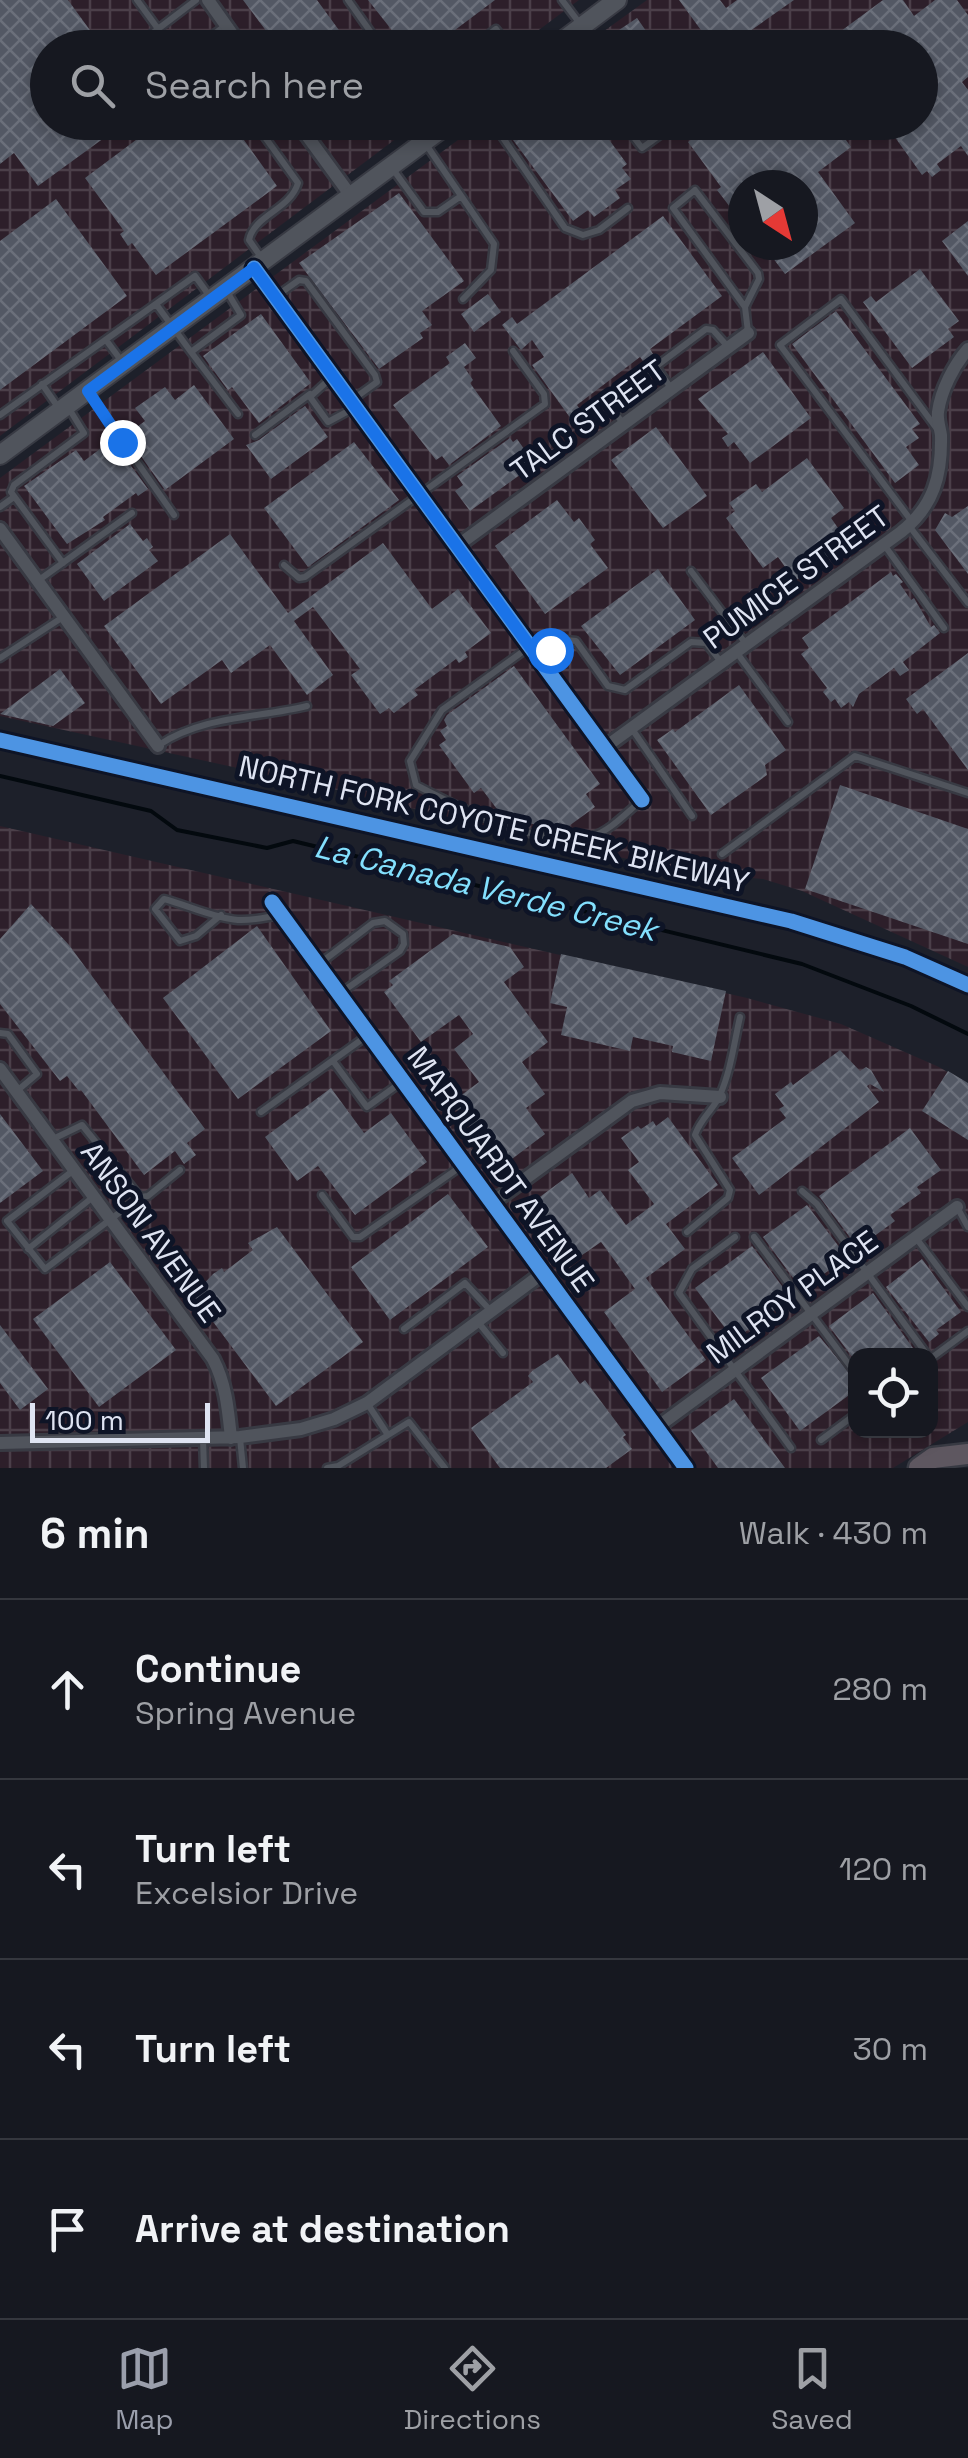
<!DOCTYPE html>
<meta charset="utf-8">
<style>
:root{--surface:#161820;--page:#1f2129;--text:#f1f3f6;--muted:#9ea0a5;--line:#35373e;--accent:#9b9fac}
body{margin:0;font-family:"Space Grotesk",sans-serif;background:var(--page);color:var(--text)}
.controls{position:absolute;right:30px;bottom:30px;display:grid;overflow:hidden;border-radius:20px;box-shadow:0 5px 15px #0003}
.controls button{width:90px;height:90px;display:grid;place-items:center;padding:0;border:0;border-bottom:2px solid var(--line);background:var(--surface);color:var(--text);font:50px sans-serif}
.compass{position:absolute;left:728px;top:170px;width:90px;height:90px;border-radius:50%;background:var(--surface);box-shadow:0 5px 15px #0003;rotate:144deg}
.scale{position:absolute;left:30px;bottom:25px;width:180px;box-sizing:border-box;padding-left:10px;border:5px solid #dfe4f2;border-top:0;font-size:28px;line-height:35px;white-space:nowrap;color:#dfe4f2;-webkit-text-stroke:8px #0e1426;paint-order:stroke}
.stop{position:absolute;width:30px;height:30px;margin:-22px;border:8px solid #1a73e8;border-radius:50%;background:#fff}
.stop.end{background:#1a73e8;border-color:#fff;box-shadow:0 2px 10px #0008}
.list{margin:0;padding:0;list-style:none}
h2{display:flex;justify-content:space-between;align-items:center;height:130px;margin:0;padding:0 40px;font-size:42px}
h2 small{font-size:32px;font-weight:400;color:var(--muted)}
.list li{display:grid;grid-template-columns:65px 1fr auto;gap:30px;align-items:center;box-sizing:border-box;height:180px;padding:0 40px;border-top:2px solid var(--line)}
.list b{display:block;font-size:38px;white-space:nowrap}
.list p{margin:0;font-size:32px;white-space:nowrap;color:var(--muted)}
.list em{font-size:32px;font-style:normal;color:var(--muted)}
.icon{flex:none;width:55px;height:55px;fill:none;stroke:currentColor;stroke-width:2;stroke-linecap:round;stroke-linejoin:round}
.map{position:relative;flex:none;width:968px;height:1468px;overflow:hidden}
.search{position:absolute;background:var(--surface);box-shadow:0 5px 15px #0003;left:30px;right:30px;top:30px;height:110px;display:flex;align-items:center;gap:25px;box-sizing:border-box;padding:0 35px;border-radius:55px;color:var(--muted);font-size:38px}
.sheet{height:850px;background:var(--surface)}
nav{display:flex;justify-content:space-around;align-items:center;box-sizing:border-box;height:140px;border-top:2px solid var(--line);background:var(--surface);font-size:28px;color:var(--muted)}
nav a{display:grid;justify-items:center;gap:5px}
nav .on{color:var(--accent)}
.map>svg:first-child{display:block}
</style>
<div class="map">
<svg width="968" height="1468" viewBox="0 0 968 1468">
<defs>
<pattern id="industrial-grid" width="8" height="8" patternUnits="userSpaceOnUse" patternTransform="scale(2.5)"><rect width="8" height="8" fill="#2d1f2a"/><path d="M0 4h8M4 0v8" fill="none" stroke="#4b3f49"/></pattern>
<pattern id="building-cross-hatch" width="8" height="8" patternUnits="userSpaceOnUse" patternTransform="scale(2.5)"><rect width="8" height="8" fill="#535864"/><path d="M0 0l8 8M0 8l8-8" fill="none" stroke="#6b707b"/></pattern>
</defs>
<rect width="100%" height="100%" fill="#1d202a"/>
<!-- industrial -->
<path fill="url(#industrial-grid)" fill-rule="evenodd" d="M0 0H579L516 47 48 48V122L417 123 0 436Z
M647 0H968V967L802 891 763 879 691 873 519 835 338 790 0 716V478L481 123 920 122V48L582 47ZM743 185H803V245H743Z
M0 826 747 998 841 1024 939 1067 968 1084V1422L893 1468H0ZM856 1356H930V1430H856Z"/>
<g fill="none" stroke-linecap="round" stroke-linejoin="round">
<!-- stream -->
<path stroke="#03090e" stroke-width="4" d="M0 776 151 811 177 830 267 848 293 841 802 964 911 1006 968 1034"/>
</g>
<!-- building -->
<path fill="url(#building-cross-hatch)" d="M0 0H68L103 48H48V122H126L38 186 14 153 0 164Z
M243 0H317L352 48H270L262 36 267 32Z
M368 0H495L431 48H406Z
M679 0H720L726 8 737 0H794L726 48H714Z
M883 0H903L914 16 935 0H957L968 15V77L962 82 968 90V156L961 146 937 164 941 170 932 177 927 171 922 175 884 122H920V48H818Z
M637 18 658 48H597L613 34Z
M160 122H231L277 186 156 275 132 243 128 246 120 234 124 231 85 178Z
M514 122H596L627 164 622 168 631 179 615 190 620 198 594 217 588 210 573 221 513 140 522 134Z
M715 122H833L851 147 818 172 855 223 785 274 763 245H803V185H743V217L734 204 730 207 717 190 721 187 688 142Z
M399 193 464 281 422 311 432 325 420 333 423 338 379 369 299 263Z
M56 199 127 296 0 390V241Z
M663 216 722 296 650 349 653 354 643 361 640 357 577 405 589 422 579 430 532 365 544 357 532 340 521 350 502 325 512 317 517 324Z
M968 221V276L942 241Z
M920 269 959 321 948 329 954 337 912 368 863 302 871 296 876 302Z
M488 294 501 312 474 332 461 314Z
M836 311 920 424 912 429 919 438 906 447 919 465 895 483 792 344Z
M261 314 311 383 259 423 232 387 228 390 203 356Z
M465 343 476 358 464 367 473 380 470 383 501 426 449 465 442 456 436 460 393 405 450 363 446 357Z
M763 352 811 418 750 463 734 442 728 447 722 438 728 434 698 399Z
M194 385 234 439 165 490 126 435 145 421 135 408 165 387 175 400Z
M305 406 328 437 271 479 246 445 259 440Z
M656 427 707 496 663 528 611 460Z
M510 438 513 442 517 439 527 453 538 445 546 456 470 511 455 491 463 485 457 476Z
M112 440 148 489 138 496 136 493 103 517 105 520 67 544 24 486 76 450 84 461Z
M354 442 399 500 308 567 264 508Z
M807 458 844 508 831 518 848 542 795 581 778 557 763 568 726 518 735 511 729 503 756 484 762 492Z
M557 500 574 522 579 518 595 540 590 544 608 568 545 614 495 546Z
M968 506V574L935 530 945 513 952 517Z
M130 524 143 541 147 538 153 547 149 550 158 561 104 601 77 564Z
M230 534 288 613 383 543 432 609 458 589 491 633 465 652 468 657 459 663 456 659 414 690 418 695 394 713 389 708 380 714 351 675 360 669 313 607 294 621 333 675 307 695 270 645 231 673 222 660 161 704 104 626Z
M658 569 695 620 620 675 581 626Z
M891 572 893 576 896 574 903 582 900 584 911 600 914 598 931 627 934 625 940 633 903 662 909 670 900 676 894 668 859 694 853 707 849 702 841 708 835 699 831 702 823 692 827 688 801 654 809 648 802 638Z
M968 653V770L923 709 917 714 906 699Z
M514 666 600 784 586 794 595 807 562 831 503 817 481 788 474 793 439 745 446 740 440 731 447 726 444 720 447 715Z
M60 669 85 703 53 726 0 714Z
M739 685 786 750 765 765 767 775 711 815 657 740 673 729 675 732Z
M840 785 968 829V944L805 889Z
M31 904 69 945 205 1129 187 1143 196 1155 184 1164 175 1151 144 1175 81 1090 79 1091 67 1076 60 1081 0 1004V939Z
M257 926 331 1031 238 1099 163 998Z
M453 934 510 947 524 967 504 982 548 1042 522 1062 545 1094 526 1108 545 1134 500 1168 452 1102 479 1082 454 1049 473 1034 459 1015 421 1042 384 992 393 985 389 981Z
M561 954 726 991 711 1061 672 1052 673 1046 633 1037 630 1051 561 1035 567 1007 550 1003Z
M840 1050 860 1071 866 1067 871 1070 884 1092 870 1084 867 1086 879 1102 759 1195 732 1158 786 1118 779 1109 784 1106 775 1094 791 1082 793 1085Z
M948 1071 968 1083V1140L922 1111Z
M331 1088 364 1133 391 1113 427 1162 355 1215 318 1166 297 1181 265 1137Z
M0 1114 43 1171 0 1203Z
M668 1117 718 1185 666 1224 685 1249 646 1278 706 1360 662 1392 604 1312 635 1289 615 1261 601 1242 569 1264 529 1210 536 1205 533 1202 572 1173 589 1198 600 1190 626 1225 654 1204 628 1170 639 1162 621 1138 638 1126 641 1129 653 1121 656 1126Z
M910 1128 941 1170 917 1187 921 1193 890 1215 895 1221 858 1248 819 1196Z
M448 1194 488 1247 390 1320 351 1267Z
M807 1205 847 1257 802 1290 763 1237Z
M277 1227 363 1342 276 1406 193 1295 213 1274 222 1268 224 1272 253 1250 248 1243Z
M752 1246 791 1298 734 1340 695 1288Z
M922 1259 961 1312 936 1330 939 1334 929 1342 886 1287Z
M110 1262 176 1350 99 1407 33 1319Z
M873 1293 913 1348 902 1356H856V1362L829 1326Z
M0 1325 48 1389 20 1410 0 1383Z
M819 1336 856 1381V1390L800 1431 761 1378Z
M558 1354 580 1384 585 1380 626 1435 623 1437 632 1449 606 1468H500L471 1428 533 1382 528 1376 532 1371Z
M734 1399 785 1468H718L691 1431Z"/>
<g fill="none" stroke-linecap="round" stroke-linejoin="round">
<!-- lane casing -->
<g stroke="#383a43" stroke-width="11">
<path id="lane" d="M137 0 172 48
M348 0 382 48
M562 0 581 25
M133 48 196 0
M195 48 225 26
M471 48 496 29 510 48
M254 122 298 183C290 210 254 215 249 240L263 260
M492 122 565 228 583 235 599 230 628 208
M622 122 642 148 678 122
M425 143 494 244 491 270 463 299
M392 168 424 212H438L461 196
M275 297 299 280 306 281 375 375 377 382 352 400
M156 304 191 352 241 315 226 290
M745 307 759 279 758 273 695 190 673 208 745 307 748 332
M106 340 123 363
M191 352 238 414
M656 367 671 388
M333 376 310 397 328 422 354 408
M42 384 60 410
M88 392 174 515
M0 415 195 276 211 298
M623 423 611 408V400L706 329 713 330 729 348
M255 435 310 394
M0 507 14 497
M913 523 780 345 841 299 937 429
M910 527 968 603
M885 546 944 628
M63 563 11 492 14 485 84 433 68 407
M284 565 299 578 305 577 545 404 544 394 513 351
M691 571 746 644
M39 580 132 513
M529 647 442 710 410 761 416 785C460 808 541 850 592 836 609 832 628 811 642 800
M737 653 788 722
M0 658 63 617
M539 659 566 640 576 641 608 686 625 690 691 642 706 643 721 662
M632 729 692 816
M159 745C202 716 258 718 307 706
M722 854 855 756 968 793
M221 915 196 936 180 941 155 909 164 899C187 905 214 918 238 920 252 921 267 917 280 915
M319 964 373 923 385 921 403 934 404 944 400 951 339 994
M0 1033 8 1034 37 1074 18 1090
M333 1061 367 1107 403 1081
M261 1112 368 1035
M53 1139 82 1125 140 1197 148 1196 180 1170
M74 1170 7 1221 45 1269 140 1197
M802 1191 817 1204 928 1356
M322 1195 353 1237H360L463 1165
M957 1207 968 1227
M687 1232 728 1198 730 1190 695 1135C700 1119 714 1109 720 1095 731 1070 734 1043 740 1017
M735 1237 692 1269 679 1293 791 1448
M754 1237 856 1374
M916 1238 968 1307
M28 1249 93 1197
M478 1322 503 1353
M404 1329 465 1283 490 1310
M930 1359 968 1331
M367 1403 388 1435
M240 1438 243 1468
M203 1439 204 1468
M821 1440 856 1414
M327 1468 338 1466 409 1422 445 1468"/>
</g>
<!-- street casing -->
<g stroke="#383a43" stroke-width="18">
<path id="street" d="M208 0 242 48
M297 122 351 196
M254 268 642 800
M0 529 158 746
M457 546 748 333
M604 748 901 532C934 506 942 475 941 435 940 428 937 420 938 412 941 390 954 365 968 349
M272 902 686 1468
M0 1069 213 1359C226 1384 228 1409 231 1438
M492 1203 632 1101 660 1093 720 1097
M656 1428 957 1207
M0 1443 240 1437 301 1429 334 1419 367 1403 543 1273"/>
</g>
<!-- secondary casing -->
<g stroke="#383a43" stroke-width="22">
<path id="secondary" d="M553 48 617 0
M0 455 451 122"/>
</g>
<!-- primary casing -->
<g stroke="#383a43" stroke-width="25">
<path id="primary" d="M919 1468 933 1458 968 1454"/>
</g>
<!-- lane -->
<use href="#lane" stroke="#50545c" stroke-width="6"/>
<!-- street -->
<use href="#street" stroke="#50545c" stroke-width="12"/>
<!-- secondary -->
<use href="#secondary" stroke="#50545c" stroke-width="18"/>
<!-- primary -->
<use href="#primary" stroke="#5e5760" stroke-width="20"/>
<!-- cycleway casing -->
<g stroke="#0e1426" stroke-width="21">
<path id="cycleway" d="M254 268 642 800
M0 740 791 921 905 957 968 985
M272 902 686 1468"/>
</g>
<!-- cycleway -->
<use href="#cycleway" stroke="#4d94e3" stroke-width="15"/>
</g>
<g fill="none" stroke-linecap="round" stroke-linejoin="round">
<!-- route -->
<path stroke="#1a73e8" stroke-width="12" d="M122 442 88 391 254 268 539 659 550 650"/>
</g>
<g text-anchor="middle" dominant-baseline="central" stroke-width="10" stroke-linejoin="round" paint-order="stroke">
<!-- street labels -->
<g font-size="30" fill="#dfe4f2" stroke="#0e1426">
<text transform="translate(588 420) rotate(-36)">TALC STREET</text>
<text transform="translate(796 577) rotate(-36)">PUMICE STREET</text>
<text transform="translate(494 824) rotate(13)">NORTH FORK COYOTE CREEK BIKEWAY</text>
<text transform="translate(501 1169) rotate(54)">MARQUARDT AVENUE</text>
<text transform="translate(151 1232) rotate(54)">ANSON AVENUE</text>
<text transform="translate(792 1297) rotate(-36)">MILROY PLACE</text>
</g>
<!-- water labels -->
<g font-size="32" font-style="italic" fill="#83e0fe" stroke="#0e1426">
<text transform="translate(486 888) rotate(14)">La Canada Verde Creek</text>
</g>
</g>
</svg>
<div class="controls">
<button><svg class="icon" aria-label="locate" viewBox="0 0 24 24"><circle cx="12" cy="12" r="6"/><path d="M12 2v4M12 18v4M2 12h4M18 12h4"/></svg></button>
</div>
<svg class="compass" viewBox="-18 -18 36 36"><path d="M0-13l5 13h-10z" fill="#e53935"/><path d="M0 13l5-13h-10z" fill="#9ea0a5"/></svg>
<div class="scale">100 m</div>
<div class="stop" style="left:550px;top:650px"></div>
<div class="stop end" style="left:122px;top:442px"></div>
<div class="search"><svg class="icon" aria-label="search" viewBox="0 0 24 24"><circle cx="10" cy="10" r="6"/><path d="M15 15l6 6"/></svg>Search here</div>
</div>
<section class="sheet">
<h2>6 min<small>Walk · 430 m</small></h2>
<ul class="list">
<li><svg class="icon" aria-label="ahead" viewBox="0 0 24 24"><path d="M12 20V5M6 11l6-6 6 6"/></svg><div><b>Continue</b><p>Spring Avenue</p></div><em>280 m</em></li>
<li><svg class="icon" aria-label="left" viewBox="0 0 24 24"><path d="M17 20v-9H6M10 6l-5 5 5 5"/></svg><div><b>Turn left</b><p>Excelsior Drive</p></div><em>120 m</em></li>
<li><svg class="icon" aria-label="left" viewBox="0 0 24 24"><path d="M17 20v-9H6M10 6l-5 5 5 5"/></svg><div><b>Turn left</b></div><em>30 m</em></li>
<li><svg class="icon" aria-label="arrive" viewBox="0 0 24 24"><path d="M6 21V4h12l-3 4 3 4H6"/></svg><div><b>Arrive at destination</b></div></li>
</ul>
</section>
<nav>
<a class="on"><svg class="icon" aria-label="map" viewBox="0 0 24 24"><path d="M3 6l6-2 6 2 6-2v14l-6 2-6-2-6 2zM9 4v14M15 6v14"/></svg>Map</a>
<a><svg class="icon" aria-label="directions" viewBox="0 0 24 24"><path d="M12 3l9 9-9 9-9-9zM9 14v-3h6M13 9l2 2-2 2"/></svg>Directions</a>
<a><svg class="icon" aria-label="saved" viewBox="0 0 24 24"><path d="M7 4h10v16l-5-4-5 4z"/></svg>Saved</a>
</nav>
